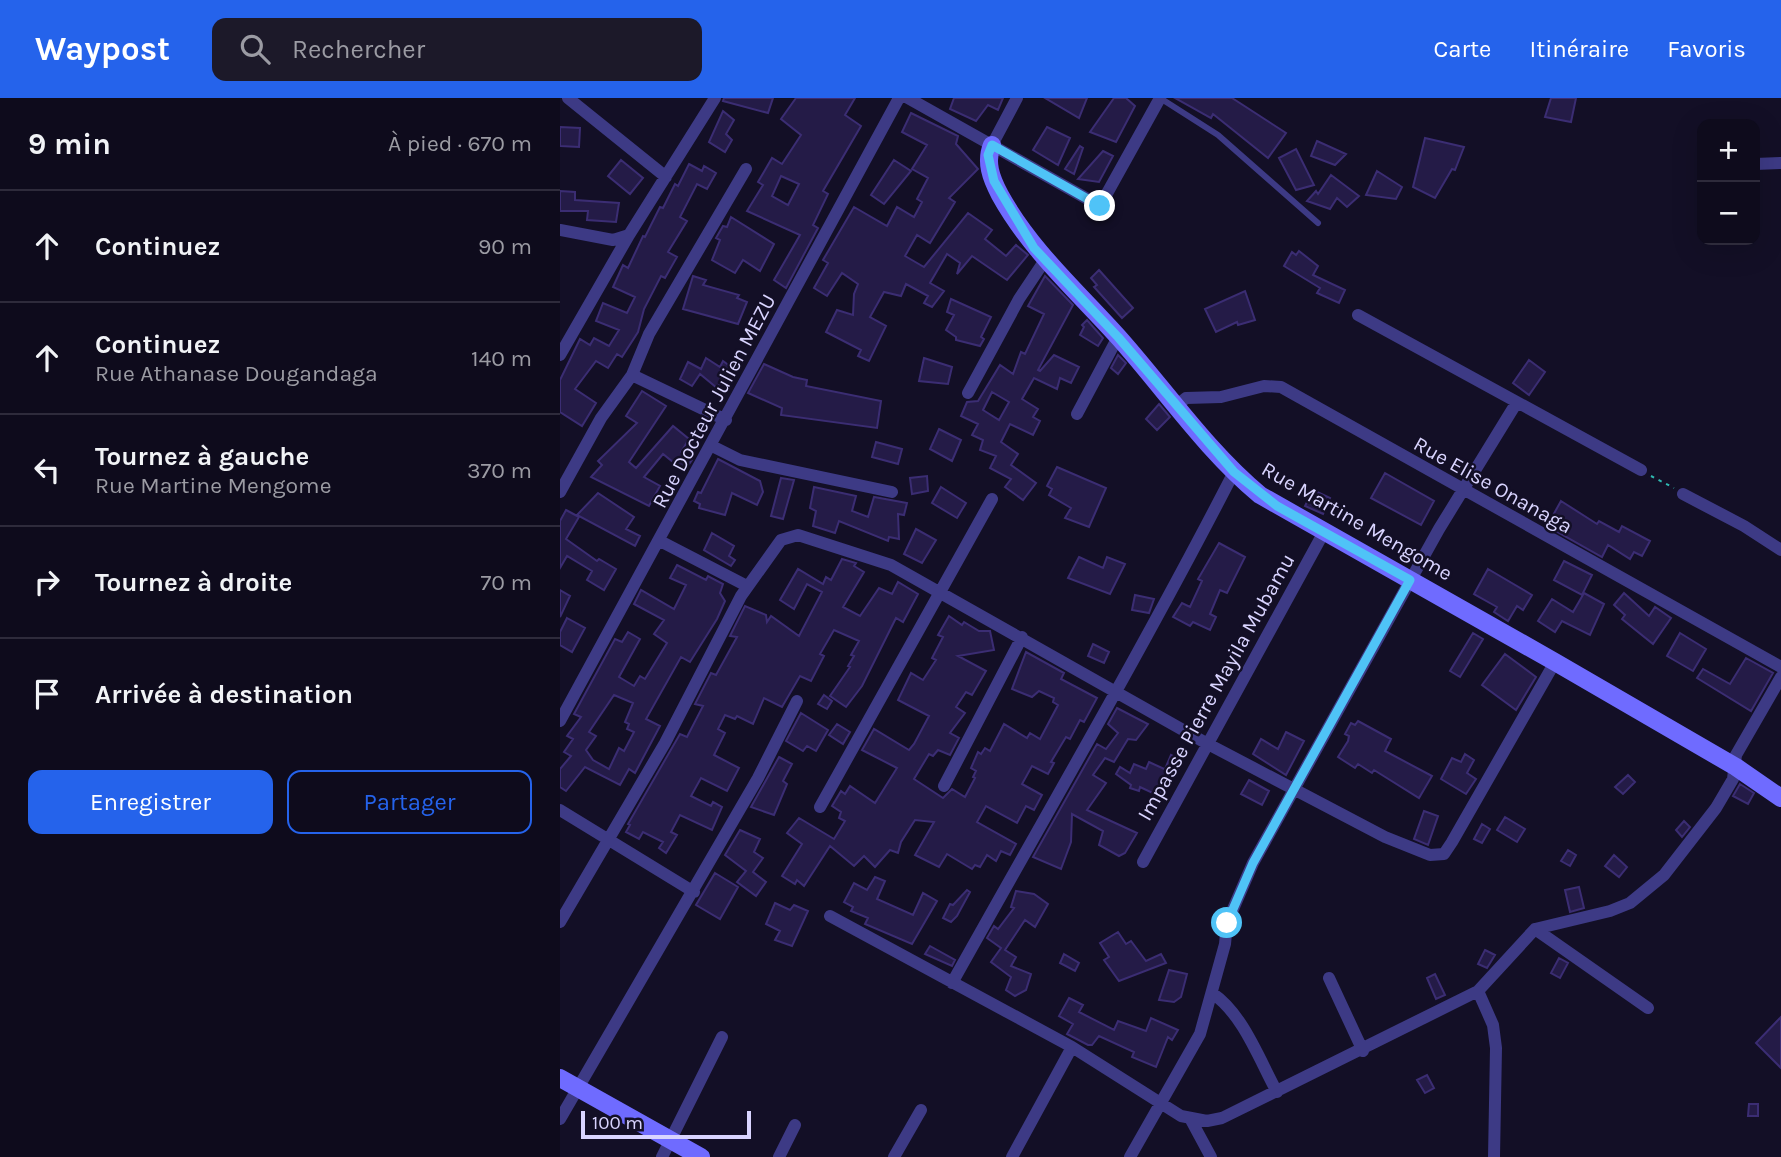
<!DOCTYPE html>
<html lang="fr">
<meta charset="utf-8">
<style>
:root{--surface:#0e0b1c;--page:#1c1929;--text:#f1f3f6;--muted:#9b9ba3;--line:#2e2b3b;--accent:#2563eb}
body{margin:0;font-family:Karla,sans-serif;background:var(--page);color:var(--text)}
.controls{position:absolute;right:21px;top:21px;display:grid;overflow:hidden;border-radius:14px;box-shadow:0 7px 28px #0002}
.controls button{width:63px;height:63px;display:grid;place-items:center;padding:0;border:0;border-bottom:2px solid var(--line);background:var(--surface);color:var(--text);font:35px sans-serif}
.scale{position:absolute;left:21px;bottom:18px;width:170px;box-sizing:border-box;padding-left:7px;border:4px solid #d9d4ff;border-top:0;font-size:19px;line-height:24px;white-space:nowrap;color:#d9d4ff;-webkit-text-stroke:5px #130f26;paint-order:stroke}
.stop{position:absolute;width:21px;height:21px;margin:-16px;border:5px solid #4fc3f7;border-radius:50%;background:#fff}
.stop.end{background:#4fc3f7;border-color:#fff;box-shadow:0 2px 7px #0008}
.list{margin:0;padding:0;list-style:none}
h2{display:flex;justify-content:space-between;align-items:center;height:91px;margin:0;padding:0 28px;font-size:30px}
h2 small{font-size:23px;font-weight:400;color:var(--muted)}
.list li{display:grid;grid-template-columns:46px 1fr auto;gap:21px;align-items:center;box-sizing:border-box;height:112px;padding:0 28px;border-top:2px solid var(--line)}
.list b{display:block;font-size:26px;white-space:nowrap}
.list p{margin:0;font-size:23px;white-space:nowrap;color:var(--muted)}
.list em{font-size:23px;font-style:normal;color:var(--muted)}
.actions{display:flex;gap:14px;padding:21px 28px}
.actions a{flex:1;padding:16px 0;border:2px solid var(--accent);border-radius:14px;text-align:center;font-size:24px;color:var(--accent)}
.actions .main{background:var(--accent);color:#fff}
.icon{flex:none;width:38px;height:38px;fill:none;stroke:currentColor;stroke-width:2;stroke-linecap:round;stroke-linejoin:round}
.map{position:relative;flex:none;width:1221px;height:1059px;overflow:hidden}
header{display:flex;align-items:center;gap:42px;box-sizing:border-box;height:98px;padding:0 35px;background:var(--accent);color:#fff}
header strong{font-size:33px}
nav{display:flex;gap:38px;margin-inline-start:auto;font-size:24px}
.search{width:490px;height:63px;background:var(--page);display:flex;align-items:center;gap:18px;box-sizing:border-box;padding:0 24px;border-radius:14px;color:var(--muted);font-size:26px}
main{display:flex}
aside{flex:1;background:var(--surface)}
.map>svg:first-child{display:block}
</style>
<header>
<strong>Waypost</strong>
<div class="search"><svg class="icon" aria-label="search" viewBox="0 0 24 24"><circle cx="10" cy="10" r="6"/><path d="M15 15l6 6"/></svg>Rechercher</div>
<nav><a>Carte</a><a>Itinéraire</a><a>Favoris</a></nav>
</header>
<main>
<aside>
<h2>9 min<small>À pied · 670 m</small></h2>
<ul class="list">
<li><svg class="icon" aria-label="ahead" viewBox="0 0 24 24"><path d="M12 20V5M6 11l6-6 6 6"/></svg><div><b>Continuez</b></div><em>90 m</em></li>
<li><svg class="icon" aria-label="ahead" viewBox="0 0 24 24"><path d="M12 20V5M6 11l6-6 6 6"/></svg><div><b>Continuez</b><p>Rue Athanase Dougandaga</p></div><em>140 m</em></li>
<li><svg class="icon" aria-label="left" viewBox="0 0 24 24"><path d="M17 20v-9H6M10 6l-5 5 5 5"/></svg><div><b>Tournez à gauche</b><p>Rue Martine Mengome</p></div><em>370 m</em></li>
<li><svg class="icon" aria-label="right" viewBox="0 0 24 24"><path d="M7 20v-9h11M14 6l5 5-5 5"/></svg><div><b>Tournez à droite</b></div><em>70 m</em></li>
<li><svg class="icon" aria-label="arrive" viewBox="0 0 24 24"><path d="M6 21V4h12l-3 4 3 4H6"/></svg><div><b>Arrivée à destination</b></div></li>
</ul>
<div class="actions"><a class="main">Enregistrer</a><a>Partager</a></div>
</aside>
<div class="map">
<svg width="1221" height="1059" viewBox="0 0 1221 1059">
<rect width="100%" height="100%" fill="#130f26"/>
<!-- building -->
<path fill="#241b47" stroke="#3b2d73" stroke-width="2" fill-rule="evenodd" d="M164 0H213L208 15 163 3Z
M236 0H295L285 17 301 28 263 93 268 96 253 127 258 130 226 190 214 182 240 137 187 113 203 87 198 84 212 60 222 66 241 37 221 21ZM221 78 239 86 228 107 212 98Z
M394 0H443L438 12 428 7 416 23 390 11Z
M485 0H527L519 20Z
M554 0H566L575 8 556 44 530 34Z
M615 0H672L726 35 708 60 653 16 651 20Z
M991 0H1016L1011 24 985 19Z
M163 13 174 22 166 36 172 42 165 54 149 44Z
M351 15 398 38 396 46 418 71 389 100 395 104 370 145 357 137 345 158 364 169 408 115 432 132 425 141 446 158 456 147 468 157 447 182 412 158 397 176 400 165 387 156 370 185 384 193 372 209 364 205 368 198 346 186 341 198 324 194 310 219 326 228 309 263 298 258 301 252 266 234 277 212 293 217 294 196 298 186 282 175 267 198 254 190 268 165 263 162 294 109 327 128 337 109 354 119 362 104 357 101 368 80 352 71 367 47 342 34Z
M0 29 20 30 19 49 0 48Z
M487 29 510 40 498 67 473 52Z
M865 40 904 49 895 72 892 71 875 100 853 89Z
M757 43 786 56 775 67 751 58Z
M520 48 523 50 514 76 505 71Z
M736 51 754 87 736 92 719 60Z
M543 53 553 58 539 84 518 81Z
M61 62 83 80 70 96 48 78Z
M334 62 351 73 324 106 311 97Z
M129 66 142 73 144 68 156 75 147 91 137 86 120 119 127 123 108 154 117 159 105 180 101 178 84 211 78 234 62 259 57 256 48 270 36 263 15 291 36 305 22 328 0 314V282L20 241 30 247 34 240 49 248 59 232 36 223 43 205 67 215 75 199 53 189 63 167 68 170 83 138 85 139 100 109 103 110 115 86 118 88Z
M817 73 842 89 836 101 806 97Z
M771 77 799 98 787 109 777 100 770 111 747 103 756 93 758 96Z
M0 93 15 94V102L59 105 56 124 27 122 28 113H0Z
M171 119 214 146 200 173 183 162 175 175 152 162 160 142 156 140 163 128 167 129Z
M739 153 758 168 753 177 785 192 779 205 757 195 760 190 724 168 732 154 736 157Z
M539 172 573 210 562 220 534 189 537 187 531 180Z
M133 178 146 182 143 187 179 197 177 200 187 204 178 226 123 211Z
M485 178 513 207 478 272 480 273 494 257 519 269 511 285 500 280 497 291 474 280 462 301 478 311 473 319 480 323 473 337 450 326 441 344 458 356 451 367 476 385 463 402 445 389 451 381 430 370 436 358 420 352 423 342 412 337 418 326 401 318 407 304 418 303 440 267 453 276 461 254 465 256 484 216 468 208ZM432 294 449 304 439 322 423 312Z
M685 193 695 222 678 227 677 224 656 234 645 211Z
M391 201 431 219 421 239 424 241 420 248 396 242V239L386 232 394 217 387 214Z
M527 222 543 240 538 248 520 237 524 229 522 227Z
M558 257 566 265 558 276 551 270Z
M146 260 160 269 163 263 171 269 157 290 140 276 132 288 120 281 128 264 141 271Z
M364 260 392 269 388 286 359 283Z
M969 262 985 274 969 297 953 285Z
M204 266 233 279 247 282 246 288 321 303 317 330 221 317 222 310 188 295Z
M82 293 106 308 69 364 76 370 113 328 129 341 121 354 132 362 124 373 103 356 84 379 100 388 89 408 31 379 42 367 38 363 77 325 66 318Z
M599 306 610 319 597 332 586 321Z
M379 331 401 342 392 363 370 351Z
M316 344 342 351 338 366 312 359Z
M158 361 200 383 203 394 197 407 172 395 165 417 139 410 140 406 134 403 138 394 141 395Z
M497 369 546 390 529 429 505 420 511 410 489 397 492 391 487 388Z
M825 375 874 403 861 427 811 400Z
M367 378 368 393 352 396 350 380Z
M221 380 234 382 223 421 211 418Z
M254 389 296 398 292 413 308 419 314 399 347 405 344 417 338 416 339 441 329 439 328 443 279 423 275 435 253 428 256 413 250 410Z
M381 389 406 405 397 420 372 405Z
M753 392 770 400 763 416 745 408Z
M38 395 74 419 66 431 80 438 75 448 17 417Z
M1001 403 1037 426 1039 423 1059 434 1062 428 1090 443 1082 458 1074 454 1070 461 1048 447 1042 459 987 428Z
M6 412 19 419 6 441 37 463 39 461 56 471 44 492 27 482 32 473 7 458 0 470V423Z
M356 431 376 442 362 465 344 456Z
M152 435 174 448 169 458 175 462 171 468 144 452Z
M659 445 685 459 667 495 660 492 650 516 656 519 650 532 633 524 630 528 613 519 622 505 630 509 642 483 638 481Z
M519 459 543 470 547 459 565 466 550 496 508 480Z
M282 461 296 465 294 468 304 474 283 509 300 518 319 490 332 496 338 484 358 496 343 524 336 520 302 588 286 609 270 598 290 569 288 568 294 558 291 557 299 543 274 532 260 556 264 558 251 583 240 578 222 609 204 600 193 626 177 618 175 621 165 617 158 631 165 635 154 657 179 670 167 693 141 680 131 698 151 708 153 704 162 709 152 732 120 717 111 734 117 737 106 755 99 750 103 744 83 734 79 741 66 734 70 727 68 726 120 636 127 639 143 608 135 606 151 575 156 577 177 539 170 538 185 508 206 517 207 524 211 518 239 538 262 494 247 486 234 511 220 502 238 471 263 486 266 479 271 482Z
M1004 463 1032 477 1022 497 994 482Z
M117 467 146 482 148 478 163 486 160 495 165 503 157 521 130 564 121 559 86 621 100 628 75 675 69 671 60 687 25 669 6 693 0 689V671L11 658 4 654 13 641 7 638 21 619 14 616 55 541 62 544 68 534 80 541 59 579 74 588 80 578 85 581 107 545 94 536 104 522 74 506 81 492 114 511 126 487 110 480ZM54 597 73 605 65 624 69 626 67 631 74 634 64 653 59 650 49 671 33 662 26 652 36 638 29 634Z
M928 471 972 497 963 512 957 508 948 523 934 514 937 509 914 496Z
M0 492 10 498 0 519Z
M1024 495 1044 506 1030 537 1002 523 995 534 978 523 992 501 1013 514Z
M1064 495 1089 518 1095 509 1111 520 1093 546 1062 521 1065 517 1054 507Z
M575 497 594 501 589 515 572 512Z
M389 518 402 527 404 524 419 533H430L434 552 398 558 426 573 412 597 406 594 396 609 405 615 390 635 399 640 390 657 378 652 373 658 369 656 354 681 383 700 392 691 405 699 415 680 413 679 416 673 411 670 418 654 421 656 425 650 430 653 444 626 467 640 470 635 480 641 498 607 493 604 494 600 479 593 472 599 452 591 466 554 504 575 501 581 537 600 524 624 520 622 510 641 506 639 491 664 494 665 488 676 472 668 462 686 482 697 474 712 466 708 457 725 426 708 417 724 456 746 450 757 441 753 436 763 427 757 420 769 415 767 412 771 387 756 379 769 355 757 374 724 355 722 341 744 338 755 330 752 315 769 304 758 294 768 270 748 244 788 237 782 235 786 222 778 242 746 227 735 239 720 274 741 285 723 279 720 281 714 272 708 281 693 285 696 290 688 315 705 337 670 302 652 314 631 349 652 354 646 369 618 338 602 351 575 363 582 376 562 372 560 383 539 378 537Z
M7 520 25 530 12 554 0 547V534Z
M913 535 923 541 900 579 890 573Z
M1120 535 1146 551 1133 573 1107 558Z
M533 546 549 554 544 565 528 558Z
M945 556 976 579 956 612 922 587Z
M1186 560 1213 575 1191 613 1137 580 1143 571 1170 586Z
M264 597 272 603 267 611 258 606Z
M557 610 588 626 576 642 568 641 554 664 545 660 533 677 546 685 527 712 577 735 565 755 559 758 539 747 543 733 512 716 511 744 501 771 473 759 537 646 546 651 558 635 548 626Z
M241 615 268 632 256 653 247 648 243 653 226 643Z
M798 623 831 641 825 653 872 678 859 700 814 672 812 675 798 666 795 670 778 659 788 643 789 638 785 636 791 625 795 627Z
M277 626 290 634 283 646 269 637Z
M726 634 744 643 726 677 693 656 701 641 718 651Z
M905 656 914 662 907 675 916 681 906 696 881 681 892 660 901 664Z
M611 657 622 663 616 677 605 671Z
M219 659 232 666 223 683 227 686 214 717 191 709Z
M589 664 611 674 599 698 580 689 579 693 570 690 571 687 556 676 560 669 570 675 574 666 586 671Z
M1068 677 1075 684 1063 696 1055 689Z
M689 682 709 693 702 707 681 696Z
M1180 686 1194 695 1188 706 1173 698Z
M864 713 878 718 868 747 854 741Z
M945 719 965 731 957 744 937 732Z
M1124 723 1130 729 1122 739 1116 732Z
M922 726 930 731 922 745 914 741Z
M180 732 200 741 194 754 203 760 193 774 206 784 196 798 177 784 186 773 165 757Z
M1008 752 1016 757 1010 768 1001 763Z
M1054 757 1067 769 1059 779 1045 768Z
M155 775 178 789 160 821 136 807Z
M315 779 325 783 317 801 353 817 363 795 377 803 352 846 305 826 308 820 291 813 293 809 284 804 294 785 307 792Z
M1019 789 1024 810 1010 814 1005 792Z
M407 792 410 794 397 818 391 824 383 820 390 806 393 807Z
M456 793 474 796 488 806 475 829 465 822 445 852 456 859 451 868 471 876 466 892 455 898 446 892 451 879 431 864 441 850 427 840 434 828 438 831 454 810 451 809Z
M215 805 230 812 234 807 248 813 232 848 215 842 220 833 206 826Z
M558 834 566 846 571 843 586 863 601 856 606 865 559 883 544 862 549 859 540 845Z
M370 848 395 862 392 868 365 856Z
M925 852 935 857 927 870 918 866Z
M504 856 519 865 515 873 500 865Z
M999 860 1008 865 1000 880 991 875Z
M609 872 627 876 621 899 614 904 599 902Z
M875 876 885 897 876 901 867 880Z
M509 900 523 907 519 914 554 932 558 923 586 933 591 920 618 932 612 942 608 939 596 969 572 959 574 954 539 938 532 947H528L507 936 513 926 499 918Z
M1221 919V970L1196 945Z
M867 977 874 990 865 995 857 982Z
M1189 1006H1198V1018H1188Z"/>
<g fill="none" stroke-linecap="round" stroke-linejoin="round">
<!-- path -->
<path stroke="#2fb8b0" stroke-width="2" stroke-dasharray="3.5 5" stroke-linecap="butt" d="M1091 378 1114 390"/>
<!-- lane -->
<path stroke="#3d3a85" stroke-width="6" d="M600 0 658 37 758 125"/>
<!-- street -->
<path stroke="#3d3a85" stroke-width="12" d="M8 0 106 79
M348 0 540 108 600 0
M432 47 457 0
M1195 66 1221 65
M0 132 53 142 69 137 155 0
M798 217 1081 372
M0 257 69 137
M72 277 166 322
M408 295 459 201 485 162
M617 307 626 300 661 299 704 288 721 289 1221 569
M517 316 558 239
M152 348 180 362 332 394
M0 394 41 320 72 277 89 236 186 71
M1123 396 1184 428 1221 452
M100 443 187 488
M0 623 339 0
M384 688 462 539
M260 709 432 401
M0 712 134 794
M583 764 764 434
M270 818 512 949 621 1018 647 1023 662 1020 918 893 975 831 1050 813 1070 805 1104 777 1156 710 1173 681 1176 657 1221 579
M0 824 105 645 181 498 221 442 238 437 331 467 646 645 825 739 870 757 884 756 892 744 995 564
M975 831 1088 910
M769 880 803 953
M392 885C487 715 585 547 674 374
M918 893 933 927 936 950 934 1059
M652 895C683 916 699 961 717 994
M0 1021 198 680 237 603
M631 1022 651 1059
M102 1059 162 939
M219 1059 235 1027
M334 1059 361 1012
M452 1059 512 949
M570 1059 640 936 665 846 667 825 693 765 879 431 957 304"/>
<!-- secondary -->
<path stroke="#6f6bff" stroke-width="18" d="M432 47C425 64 431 80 440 97 471 153 518 194 560 241 606 293 647 353 700 397L995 564 1176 669 1221 700
M0 980 141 1059"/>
</g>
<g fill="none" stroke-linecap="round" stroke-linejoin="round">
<!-- route -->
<path stroke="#4fc3f7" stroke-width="9" d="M540 108 432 47 428 57 434 83 474 150 558 239 674 374 717 408 850 482 693 765 667 825"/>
</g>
<g text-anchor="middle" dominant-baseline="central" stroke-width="5" stroke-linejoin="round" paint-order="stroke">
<!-- street labels -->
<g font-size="21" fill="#d9d4ff" stroke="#130f26">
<text transform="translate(154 303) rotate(-62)">Rue Docteur Julien MEZU</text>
<text transform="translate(933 387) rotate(29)">Rue Elise Onanaga</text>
<text transform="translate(797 423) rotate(30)">Rue Martine Mengome</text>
<text transform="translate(656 589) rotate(-61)">Impasse Pierre Mayila Mubamu</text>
</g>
</g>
</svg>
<div class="controls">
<button>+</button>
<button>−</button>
</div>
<div class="scale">100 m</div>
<div class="stop" style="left:667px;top:825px"></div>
<div class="stop end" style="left:540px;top:108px"></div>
</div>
</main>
